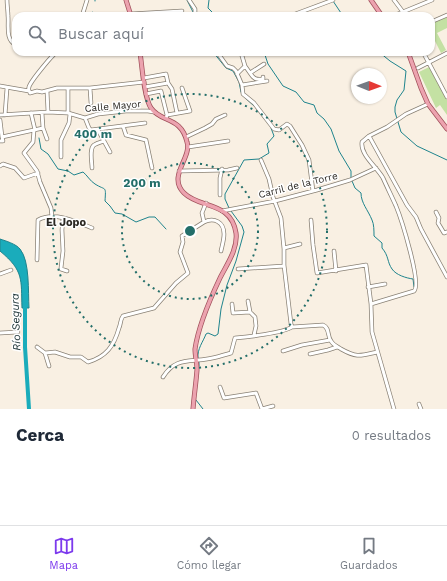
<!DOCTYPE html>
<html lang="es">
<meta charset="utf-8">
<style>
:root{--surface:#fff;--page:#f2f2f3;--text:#1f2937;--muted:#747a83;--line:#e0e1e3;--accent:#7c3aed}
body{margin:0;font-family:"Work Sans",sans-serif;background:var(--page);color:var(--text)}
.compass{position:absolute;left:351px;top:68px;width:36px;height:36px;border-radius:50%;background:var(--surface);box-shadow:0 1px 3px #0004;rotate:91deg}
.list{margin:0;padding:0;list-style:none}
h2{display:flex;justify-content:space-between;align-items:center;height:52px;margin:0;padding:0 16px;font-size:17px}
h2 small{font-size:13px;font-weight:400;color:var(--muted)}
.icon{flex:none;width:22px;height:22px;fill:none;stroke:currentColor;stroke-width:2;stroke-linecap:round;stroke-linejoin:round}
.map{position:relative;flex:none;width:447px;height:409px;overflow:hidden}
.search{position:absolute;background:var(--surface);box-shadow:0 1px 3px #0004;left:12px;right:12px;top:12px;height:44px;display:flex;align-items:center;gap:10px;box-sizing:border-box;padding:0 14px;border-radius:12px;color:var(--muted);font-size:15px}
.sheet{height:116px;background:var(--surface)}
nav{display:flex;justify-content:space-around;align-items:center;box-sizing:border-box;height:56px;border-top:1px solid var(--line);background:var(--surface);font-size:11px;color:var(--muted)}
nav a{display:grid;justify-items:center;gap:2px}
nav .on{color:var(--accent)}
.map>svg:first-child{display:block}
</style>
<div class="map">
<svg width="447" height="409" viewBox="0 0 447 409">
<rect width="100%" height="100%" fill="#f9f0e3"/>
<!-- green -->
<path fill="#c4e1a3" d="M447 17V28L437 33 446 50 441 53 431 33V23Z
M429 67 447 100V115L440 105 436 108 419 72Z"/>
<!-- water -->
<path fill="#1aacbb" stroke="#1f848d" d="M0 239C6 241 16 244 20 249 30 261 28 292 29 308H22C21 279 24 271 0 251Z"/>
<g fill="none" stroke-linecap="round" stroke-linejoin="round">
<!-- stream -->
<path stroke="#1f848d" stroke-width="1" d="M187 0 193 12 192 16
M209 0 208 8 216 16
M95 1V0
M333 1 343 16
M88 16 92 12
M213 52 226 68 233 71 239 82 241 92
M264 52 268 64 283 86 296 92 304 102 314 105 317 113 324 119 331 129 339 151 351 171V178
M379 52 390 61 406 71 404 90 397 100 395 107V112L401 132 417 146 447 160
M242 95 254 106
M39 138 41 149 48 154 58 169 68 171 74 175 83 172C87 175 90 181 95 184 106 191 106 185 105 201L110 206 115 213 122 214 136 222 149 217H155L166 229
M352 181 355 188 361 193C361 203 368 210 372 220 374 224 374 231 374 236L382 243V248C389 256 387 262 392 269 396 275 406 278 413 279L414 287
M229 208 225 199V194L244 160 259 159 269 153 267 144 274 136 271 128
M198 358C197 349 203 342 206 334L208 333 215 336 218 334 221 309 227 285 236 261 244 232 242 226 231 211
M199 361V366
M196 400 203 409"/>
<!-- river -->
<path stroke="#1aacbb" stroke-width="4" d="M25 304V347L29 409"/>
<!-- minor casing -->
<g stroke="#898175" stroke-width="4.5">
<path id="minor" d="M7 0C7 5 8 11 8 16 9 25 5 40 16 45
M189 0 195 9V16
M394 0 403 12
M130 14 182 11
M82 16 87 0
M290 16 333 0
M393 16 432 0
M431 22 447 15
M57 52C52 55 30 82 29 87 28 90 29 90 30 93L37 91 42 92 57 88H90L144 82
M217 52 227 66 233 68 236 71 242 85 243 94 254 103 274 129 279 130 287 124 290 126 302 145 309 160 313 191
M423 52 447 97
M245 66 250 73 264 64
M418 68 447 53
M250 73C254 79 256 80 263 79V77
M237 74 245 66 242 56 244 52
M144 78 166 74 168 83 172 89 177 113
M242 85 267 81
M0 86 29 91
M145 87 168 83
M90 88 91 103
M47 91 48 112
M146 94 161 91 167 115
M31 113 35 130
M42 113 43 128
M68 113V88
M0 115 48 112 68 113 85 118 98 114 126 111H148L154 112
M5 115 7 88
M85 118 89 128 91 130 145 123
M166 118 167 115 190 111 182 88
M0 120 2 137
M123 126 126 135 146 140 152 168
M34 130 33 142 24 153 37 171 40 182 51 208 52 217
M98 130 110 152
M369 136 407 205 416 217 421 229 447 277
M186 137 205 128 212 124 216 119 225 115
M0 141H3L2 137 43 128 47 139
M188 147 228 141
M61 157V140L69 123 70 114
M261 160 269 179 273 197 281 218 284 249V265L291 324 292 327
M0 166 3 164 15 168 24 178 38 173
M92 168C92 162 89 149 94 145 97 143 101 142 104 141
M179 171 228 170 237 168
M220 195V178L222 169
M222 211 275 201 317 190 350 180 376 168
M436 212 439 218 438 223 444 233 447 232
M63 218 62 230 63 251 61 268V269L67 271
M311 220 313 245 317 273 366 265 371 304 372 332 394 409
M204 222C214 217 224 222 224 234 224 240 222 246 221 251
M284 248 300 244
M334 251 336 271
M37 260 38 220C55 211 77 222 92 228
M238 269 284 266
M0 274 11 270
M368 287 385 284
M248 301 250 312
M232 304 233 313 250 312 255 317 256 326 254 335
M371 304 414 291C422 284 401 218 396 206 392 197 387 187 383 178 377 167 360 155 362 142L369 136 387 127 406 114 428 104
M0 333 18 332
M37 347 45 353 49 366
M283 351 302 345 330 340
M45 353 55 352 70 357H81L88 362C106 357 114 346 119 328 121 324 120 320 123 316L154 308 176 283 188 273 180 252 183 242 182 236 204 222 202 213 206 203
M310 354 328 350 337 347
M163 377C175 358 188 362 207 359 215 358 223 355 231 353L235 338C247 337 283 333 292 327L323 325C330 328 327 336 331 341 333 345 338 347 341 349 357 358 360 356 377 352
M220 387 224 398 256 393 262 409
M419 404 421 409
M262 409 273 406"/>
</g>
<!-- major casing -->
<g stroke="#a1505b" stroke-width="5">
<path id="major" d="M126 0 131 16
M371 0 382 16
M397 16 398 15
M140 52C142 66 144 98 151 108 161 123 181 116 187 142 192 158 167 176 184 193 200 209 231 201 236 233 238 249 227 264 220 278 211 297 198 328 195 349 195 356 197 363 197 370 196 383 194 396 193 409
M408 52 421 88 428 104 447 129"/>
</g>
<!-- minor -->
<use href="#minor" stroke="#fff" stroke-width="3"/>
<!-- major -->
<use href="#major" stroke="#eca3af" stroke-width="3.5"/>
</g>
<!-- distance rings -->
<g fill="none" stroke="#236e69" stroke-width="2" stroke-dasharray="2 4">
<circle cx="190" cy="231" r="68"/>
<circle cx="190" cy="231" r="137"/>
</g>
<g text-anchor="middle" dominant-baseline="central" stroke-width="3" stroke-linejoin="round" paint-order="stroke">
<!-- street labels -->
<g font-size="10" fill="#2b2823" stroke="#fff">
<text transform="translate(113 106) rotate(-5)">Calle Mayor</text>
<text transform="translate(298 185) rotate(-14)">Carril de la Torre</text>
</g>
<!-- neighbourhood labels -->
<g font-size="11" font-weight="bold" fill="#2b2823" stroke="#fff">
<text x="66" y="222">El Jopo</text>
</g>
<!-- water labels -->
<g font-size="11" font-style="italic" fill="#1d3336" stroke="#fff">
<text transform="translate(16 322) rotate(-92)">Río Segura</text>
</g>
</g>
<circle cx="190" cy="231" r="6" fill="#236e69" stroke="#fff" stroke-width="2"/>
<g font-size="12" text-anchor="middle" font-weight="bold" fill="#236e69" stroke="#fff" stroke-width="3" stroke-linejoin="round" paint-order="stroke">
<text x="93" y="138">400 m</text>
<text x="142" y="187">200 m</text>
</g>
</svg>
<svg class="compass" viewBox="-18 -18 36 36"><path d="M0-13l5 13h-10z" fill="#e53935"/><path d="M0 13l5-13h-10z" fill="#747a83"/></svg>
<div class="search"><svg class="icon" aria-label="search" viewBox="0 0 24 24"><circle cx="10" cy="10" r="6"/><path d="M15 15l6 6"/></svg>Buscar aquí</div>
</div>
<section class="sheet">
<h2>Cerca<small>0 resultados</small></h2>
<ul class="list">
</ul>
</section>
<nav>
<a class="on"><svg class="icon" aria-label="map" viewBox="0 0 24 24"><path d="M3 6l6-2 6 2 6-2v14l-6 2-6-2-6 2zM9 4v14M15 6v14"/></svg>Mapa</a>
<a><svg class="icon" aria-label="directions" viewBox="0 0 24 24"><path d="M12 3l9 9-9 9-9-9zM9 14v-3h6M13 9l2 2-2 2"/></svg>Cómo llegar</a>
<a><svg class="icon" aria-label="saved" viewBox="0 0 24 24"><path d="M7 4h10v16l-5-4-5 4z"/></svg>Guardados</a>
</nav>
